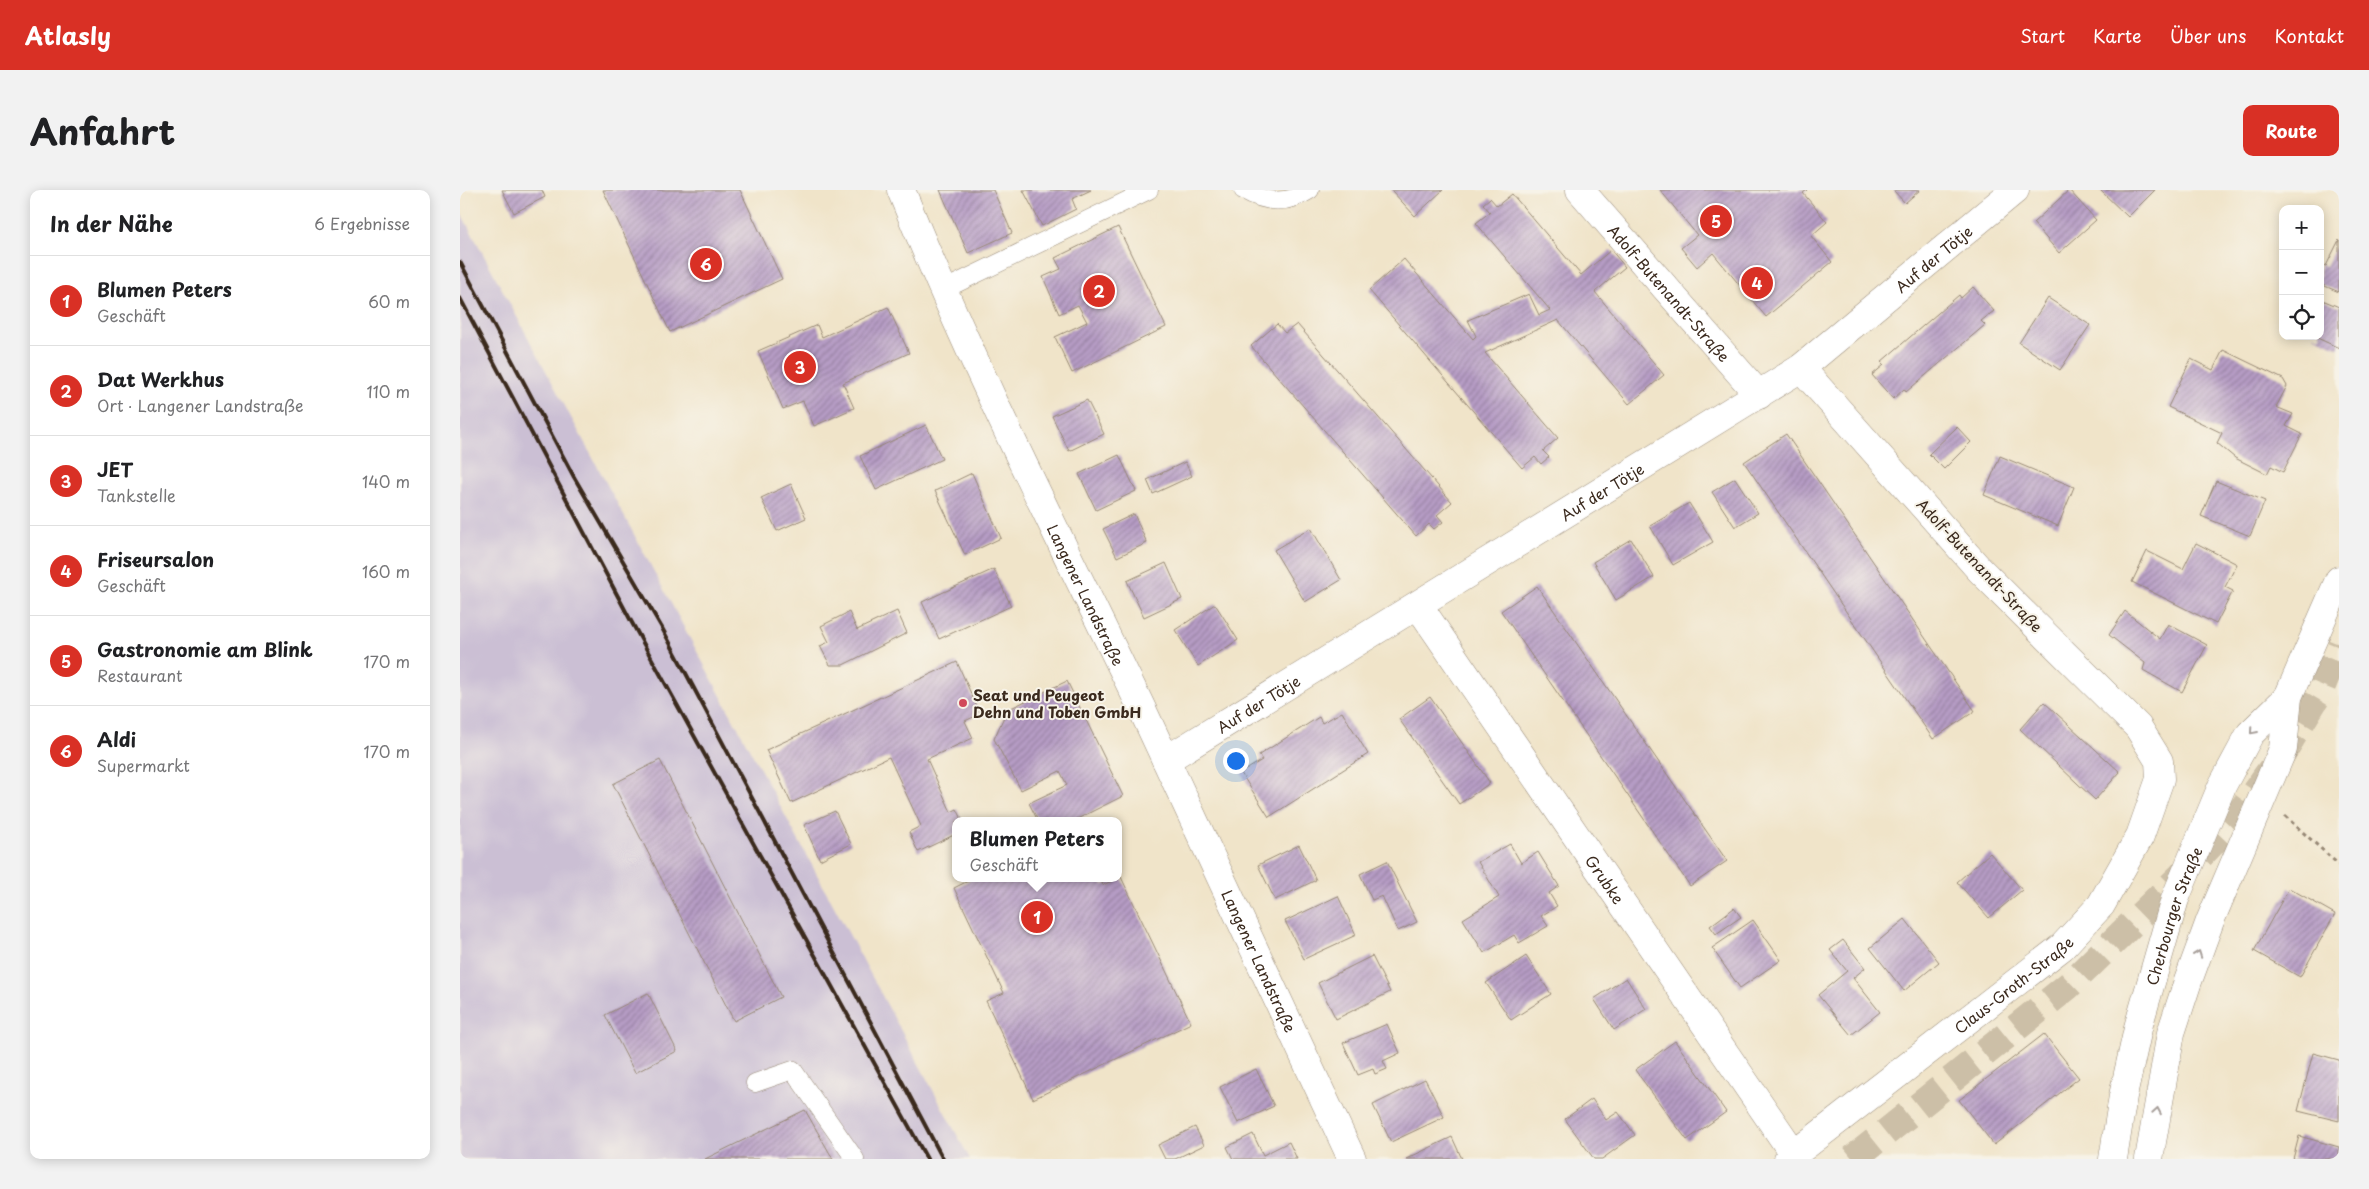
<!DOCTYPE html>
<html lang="de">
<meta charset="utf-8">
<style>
:root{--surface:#fff;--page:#f2f2f2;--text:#202124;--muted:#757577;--line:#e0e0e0;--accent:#d93025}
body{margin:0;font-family:"Playpen Sans",sans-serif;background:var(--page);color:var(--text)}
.controls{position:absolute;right:15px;top:15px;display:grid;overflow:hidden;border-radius:10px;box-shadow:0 2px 12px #0003}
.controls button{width:45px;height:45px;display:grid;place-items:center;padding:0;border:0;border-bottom:1px solid var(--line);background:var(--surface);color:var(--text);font:25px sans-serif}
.you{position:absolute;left:775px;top:570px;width:18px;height:18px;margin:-12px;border:4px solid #fff;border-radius:50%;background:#1a73e8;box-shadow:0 0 0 8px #1a73e833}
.badge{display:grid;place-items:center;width:32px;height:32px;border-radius:50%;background:var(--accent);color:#fff;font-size:16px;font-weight:700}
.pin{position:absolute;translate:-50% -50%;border:2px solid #fff;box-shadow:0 1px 5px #0006}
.popup{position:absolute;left:492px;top:627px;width:170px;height:65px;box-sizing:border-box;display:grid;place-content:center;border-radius:10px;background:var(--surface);filter:drop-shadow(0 1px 4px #0005);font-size:16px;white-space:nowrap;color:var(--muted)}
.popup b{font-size:19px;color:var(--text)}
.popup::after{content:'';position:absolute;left:50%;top:100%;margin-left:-10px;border:10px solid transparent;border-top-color:var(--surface)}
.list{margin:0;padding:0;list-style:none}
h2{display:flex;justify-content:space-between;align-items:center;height:65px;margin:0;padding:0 20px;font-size:21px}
h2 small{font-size:16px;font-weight:400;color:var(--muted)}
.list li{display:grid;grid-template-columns:32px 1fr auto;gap:15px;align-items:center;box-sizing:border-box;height:90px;padding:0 20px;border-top:1px solid var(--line)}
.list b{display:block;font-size:19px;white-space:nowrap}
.list p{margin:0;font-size:16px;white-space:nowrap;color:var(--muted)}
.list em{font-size:16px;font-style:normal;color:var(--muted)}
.icon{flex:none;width:28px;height:28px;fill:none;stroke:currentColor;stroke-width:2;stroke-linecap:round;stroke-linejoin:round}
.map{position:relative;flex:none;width:1879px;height:969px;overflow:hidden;border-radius:10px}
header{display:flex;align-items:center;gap:30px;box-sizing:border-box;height:70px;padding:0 25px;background:var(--accent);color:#fff}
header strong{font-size:24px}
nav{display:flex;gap:28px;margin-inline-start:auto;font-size:18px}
.intro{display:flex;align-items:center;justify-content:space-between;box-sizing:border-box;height:120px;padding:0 30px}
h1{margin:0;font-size:35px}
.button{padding:12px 22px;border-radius:10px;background:var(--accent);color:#fff;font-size:18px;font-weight:700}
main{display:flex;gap:30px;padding:0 30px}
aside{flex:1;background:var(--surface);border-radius:10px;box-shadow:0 2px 12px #0003}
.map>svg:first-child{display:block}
</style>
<header>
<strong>Atlasly</strong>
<nav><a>Start</a><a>Karte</a><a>Über uns</a><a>Kontakt</a></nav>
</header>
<div class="intro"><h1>Anfahrt</h1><a class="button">Route</a></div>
<main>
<aside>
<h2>In der Nähe<small>6 Ergebnisse</small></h2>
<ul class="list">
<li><span class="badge">1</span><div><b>Blumen Peters</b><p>Geschäft</p></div><em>60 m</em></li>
<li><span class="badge">2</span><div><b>Dat Werkhus</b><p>Ort · Langener Landstraße</p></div><em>110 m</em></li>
<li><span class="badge">3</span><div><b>JET</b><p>Tankstelle</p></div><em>140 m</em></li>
<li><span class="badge">4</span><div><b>Friseursalon</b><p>Geschäft</p></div><em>160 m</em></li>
<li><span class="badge">5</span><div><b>Gastronomie am Blink</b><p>Restaurant</p></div><em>170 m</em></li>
<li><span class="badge">6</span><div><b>Aldi</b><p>Supermarkt</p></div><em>170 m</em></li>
</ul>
</aside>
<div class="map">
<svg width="1879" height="969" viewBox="0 0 1879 969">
<defs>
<pattern id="building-hatch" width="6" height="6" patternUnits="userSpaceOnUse" patternTransform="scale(1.25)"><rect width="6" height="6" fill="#b69cc5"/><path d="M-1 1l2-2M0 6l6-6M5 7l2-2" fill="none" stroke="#957f9f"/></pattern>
</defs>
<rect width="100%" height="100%" fill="#f7f3e8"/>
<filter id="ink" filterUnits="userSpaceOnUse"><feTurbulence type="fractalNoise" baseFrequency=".02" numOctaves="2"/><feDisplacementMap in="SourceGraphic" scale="10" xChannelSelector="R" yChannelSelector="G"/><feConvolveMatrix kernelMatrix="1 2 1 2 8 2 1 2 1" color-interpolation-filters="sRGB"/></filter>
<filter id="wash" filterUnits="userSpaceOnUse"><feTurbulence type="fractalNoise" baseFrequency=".0096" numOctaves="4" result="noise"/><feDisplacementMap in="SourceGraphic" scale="20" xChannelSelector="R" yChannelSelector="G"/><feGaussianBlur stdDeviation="1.12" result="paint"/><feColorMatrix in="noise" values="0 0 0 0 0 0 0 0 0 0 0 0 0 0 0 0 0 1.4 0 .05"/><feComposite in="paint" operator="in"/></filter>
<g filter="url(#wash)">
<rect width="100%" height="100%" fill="#f0e4c9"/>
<!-- industrial -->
<path fill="#cbbfd4" d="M0 21 510 969H0Z"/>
<g id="blocks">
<!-- building -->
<path fill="url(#building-hatch)" d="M42 0H82L85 7 54 23Z
M143 0H280L322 89 210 142Z
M480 0H533L552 43 508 63Z
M563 0H631L612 9 616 19 582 36Z
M931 0H983L955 26Z
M1200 0H1347L1343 3 1367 32 1351 46 1372 72 1306 127 1253 63 1237 77 1221 58 1237 45Z
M1433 0H1460L1445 13Z
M1609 0 1636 30 1599 63 1573 33Z
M1640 0H1695L1668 27Z
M1052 4 1121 85 1151 60 1165 77 1135 102 1204 185 1169 214 1098 130 1025 163 1098 248 1083 261 1089 267 1081 274 1075 267 1062 278 909 100 944 69 1013 149 1016 146 1008 130 1069 104 1079 125 1090 120 1016 33 1030 22 1023 14 1030 8 1037 16Z
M658 37 706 137 612 183 595 147 627 132 618 115 599 124 583 87 601 79 595 68Z
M1879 50V102L1860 94V74L1866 76Z
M1513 97 1534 121 1521 131 1525 135 1446 202 1444 199 1433 209 1412 185 1424 175 1421 172 1499 105 1501 108Z
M1588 108 1630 135 1600 180 1559 153Z
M1860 109 1879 117V158L1853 146H1860Z
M428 117 449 163 383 193 394 218 354 236 343 211 323 219 298 161 357 135 362 147Z
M817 134 825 143 837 134 992 312 977 325 983 332 974 339 969 334 956 346 791 156Z
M1763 160 1823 189 1827 196 1816 217 1833 224 1826 236 1842 244 1823 282 1811 276 1807 284 1775 268 1757 253 1762 243 1708 217 1731 169 1753 180Z
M627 210 644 244 609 261 592 226Z
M466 235 482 269 416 300 400 266Z
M1497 237 1511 252 1484 279 1469 264Z
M1326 244 1515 521 1473 549 1284 272Z
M659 265 676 301 636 320 619 284Z
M1540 266 1614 297 1598 336 1524 305Z
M725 272 732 286 693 304 687 290Z
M512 283 541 348 505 365 475 301Z
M1275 288 1298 323 1275 337 1252 302Z
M1756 291 1805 311 1790 346 1741 326Z
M331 294 346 328 317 341 301 308Z
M1229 313 1253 352 1213 375 1190 336Z
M674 324 687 353 657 367 643 339Z
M851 338 881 390 845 412 814 360Z
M1171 349 1194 387 1156 410 1133 372Z
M1736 353 1777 374 1765 397 1773 401 1756 434 1672 392 1687 361 1723 379Z
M706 373 722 409 684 427 667 391Z
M534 379 551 416 479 449 462 412Z
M1077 396 1267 671 1230 696 1041 421Z
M755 414 778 450 738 476 715 440Z
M437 421 447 443 383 475H370L360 456 369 452 361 436 389 422 397 440Z
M1665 421 1700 449 1708 434 1747 455 1722 502 1683 480 1685 473 1649 445Z
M497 472 520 524 505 531 513 548 467 569 491 622 497 619 503 631H496V644L458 662 449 642 461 636 429 567 331 613 306 560Z
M607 491 663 606 613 631H578L569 613 607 595 600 581 561 600 534 549 547 520Z
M970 507 1030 593 999 614 939 529Z
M1584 512 1660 582 1635 610 1560 539Z
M882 522 908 564 809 627 781 583 802 570 799 565 859 527 862 533Z
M200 570 321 807 274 831 153 594Z
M375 621 391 654 360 670 344 635Z
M1050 654 1061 673 1078 662 1099 696 1089 703 1097 716 1081 726 1088 736 1059 753 1054 745 1024 763 1003 729 1039 707 1018 672Z
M839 655 856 690 815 710 798 675Z
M1530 663 1562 700 1529 728 1497 692Z
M927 671 957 732 938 741 922 706 912 710 900 684Z
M661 687 731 833 573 909 526 811 544 803 494 698 514 688H640L643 695Z
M1829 698 1875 724 1840 787 1794 761Z
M878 706 896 745 844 769 825 731Z
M1274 718 1281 727 1256 744 1250 736Z
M1445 729 1479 772 1444 801 1410 758Z
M1293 730 1321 770 1280 798 1252 758Z
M1383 750 1405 778 1393 788 1420 822 1391 845 1358 805 1387 781 1370 760Z
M912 766 930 802 876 829 858 793Z
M1066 766 1091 804 1051 830 1026 793Z
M1166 788 1186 819 1154 840 1134 809Z
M188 803 217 861 175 883 145 825Z
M927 834 940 863 923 871 927 879 915 884 913 879 898 885 883 853Z
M1584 844 1619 888 1534 955 1499 910Z
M1215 851 1266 922 1227 950 1175 880Z
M1853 863 1879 870V931L1838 921Z
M796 879 814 916 778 933 760 897Z
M965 889 984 927 931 952 913 915Z
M1132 909 1146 930 1158 922 1175 945 1142 969H1134L1105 929Z
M345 920 373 969H245Z
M735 937 744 955 715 969H705L698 955Z
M793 944 803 965 829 952 837 969H773L767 957Z
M1839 946 1879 957V969H1833Z
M992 947 1002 969H946Z"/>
</g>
</g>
<g filter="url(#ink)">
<use href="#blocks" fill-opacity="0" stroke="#968774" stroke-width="1"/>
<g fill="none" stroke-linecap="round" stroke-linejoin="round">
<!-- primary-tunnel -->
<path stroke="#ccbfa7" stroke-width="28" stroke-dasharray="28 14" stroke-linecap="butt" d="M1393 969 1608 796 1721 686 1777 627 1820 567 1859 503 1879 454"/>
<!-- service casing -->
<g stroke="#968774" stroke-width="19">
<path id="service" d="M783 0C806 13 827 15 850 0
M483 100 689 0
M295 893 333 880 395 969"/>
</g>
<!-- minor casing -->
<g stroke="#968774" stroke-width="29">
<g id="minor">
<path id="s1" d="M1120 0 1299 205"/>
<path id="s2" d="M958 415 1334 964"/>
<path id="s3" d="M706 570 1341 178 1555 0"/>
<path id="s4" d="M1328 969 1602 757 1641 715 1680 646 1700 589 1699 571 1678 537 1520 380 1341 178"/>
</g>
</g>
<!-- primary casing -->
<g stroke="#968774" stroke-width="29">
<g id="primary">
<path id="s5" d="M441 0C513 178 600 349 683 521 754 670 822 820 892 969"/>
<path id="s6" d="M1653 969 1663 906 1679 834 1715 709 1762 596 1790 544 1828 507"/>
<path d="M1689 969 1711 843 1728 791 1750 731 1823 559 1828 507 1879 390"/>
</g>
</g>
<!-- path -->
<path stroke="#968774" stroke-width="3" stroke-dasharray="4 4" stroke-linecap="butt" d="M1825 626 1879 675"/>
<!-- service -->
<use href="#service" stroke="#fff" stroke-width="18"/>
<!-- minor -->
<use href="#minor" stroke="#fff" stroke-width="28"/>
<!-- primary -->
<use href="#primary" stroke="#fff" stroke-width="28"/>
<!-- rail -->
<path stroke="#3b2a1e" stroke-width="4" d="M0 72 114 287 202 438 483 969
M0 108 171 431 467 969"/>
</g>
<!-- one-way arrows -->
<defs><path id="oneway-chevron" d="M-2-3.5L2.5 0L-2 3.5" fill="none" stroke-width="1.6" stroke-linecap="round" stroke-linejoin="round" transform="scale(1.25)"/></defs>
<g stroke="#a79f9a">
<use href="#oneway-chevron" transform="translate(1793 541) rotate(131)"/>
<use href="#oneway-chevron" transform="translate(1738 764) rotate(-70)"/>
<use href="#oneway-chevron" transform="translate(1697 921) rotate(-80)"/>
</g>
</g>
<!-- markers -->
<circle fill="#d1495b" stroke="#f7f3e8" stroke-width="2" cx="503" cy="513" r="5"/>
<g text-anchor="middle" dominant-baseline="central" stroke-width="4" stroke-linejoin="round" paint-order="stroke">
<!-- street labels -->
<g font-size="15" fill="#3b2a1e" stroke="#f7f3e8">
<text stroke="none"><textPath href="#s3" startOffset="918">Auf der Tötje</textPath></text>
<text stroke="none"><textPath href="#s1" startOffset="136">Adolf-Butenandt-Straße</textPath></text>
<text stroke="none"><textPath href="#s3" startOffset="512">Auf der Tötje</textPath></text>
<text transform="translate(1520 375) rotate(47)">Adolf-Butenandt-Straße</text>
<text stroke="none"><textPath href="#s5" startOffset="445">Langener Landstraße</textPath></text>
<text stroke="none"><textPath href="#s3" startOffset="108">Auf der Tötje</textPath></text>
<text stroke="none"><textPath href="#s2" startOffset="332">Grubke</textPath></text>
<text stroke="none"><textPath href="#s6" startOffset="251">Cherbourger Straße</textPath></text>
<text stroke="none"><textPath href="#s5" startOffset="850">Langener Landstraße</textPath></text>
<text stroke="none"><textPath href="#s4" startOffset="285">Claus-Groth-Straße</textPath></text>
</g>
<!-- poi labels -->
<g font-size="15" font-weight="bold" fill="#3b2a1e" stroke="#f7f3e8" text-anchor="start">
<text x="513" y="504">Seat und Peugeot<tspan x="513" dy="17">Dehn und Toben GmbH</tspan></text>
</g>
</g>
</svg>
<div class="controls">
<button>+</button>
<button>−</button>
<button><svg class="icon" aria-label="locate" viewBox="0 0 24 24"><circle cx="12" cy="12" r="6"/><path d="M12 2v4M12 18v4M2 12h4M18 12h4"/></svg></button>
</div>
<div class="you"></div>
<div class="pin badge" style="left:577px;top:727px">1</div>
<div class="popup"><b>Blumen Peters</b>Geschäft</div>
<div class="pin badge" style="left:639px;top:101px">2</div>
<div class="pin badge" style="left:340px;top:177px">3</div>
<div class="pin badge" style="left:1297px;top:93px">4</div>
<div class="pin badge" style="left:1256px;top:31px">5</div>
<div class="pin badge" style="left:246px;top:74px">6</div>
</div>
</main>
